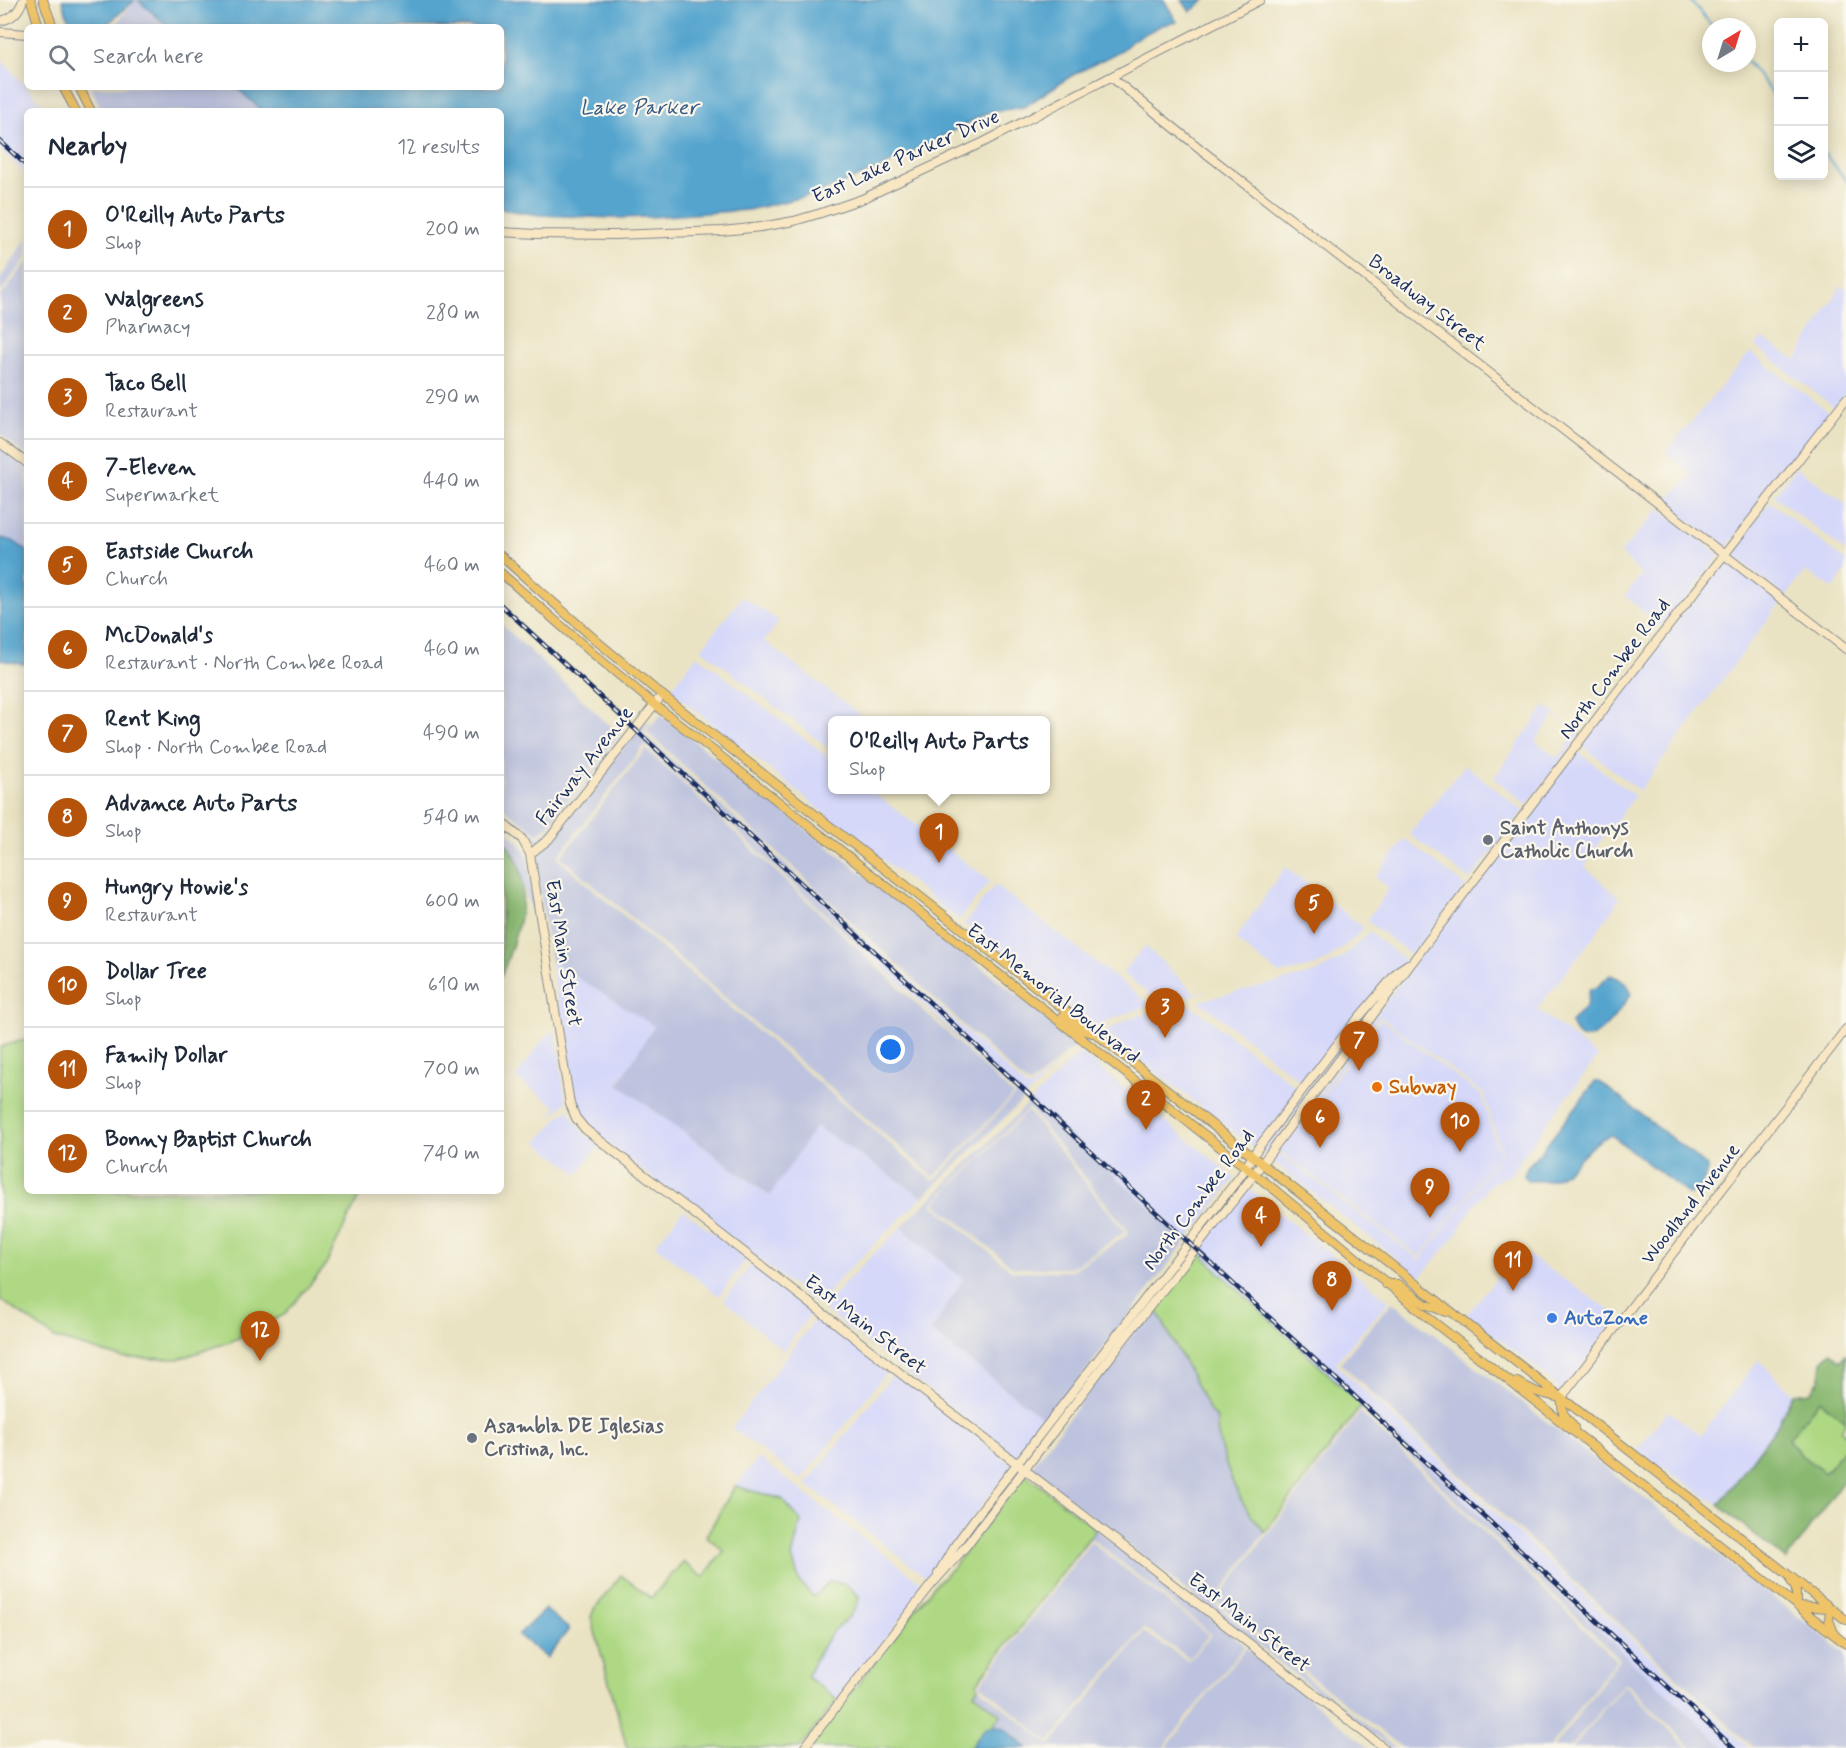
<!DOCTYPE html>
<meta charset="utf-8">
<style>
:root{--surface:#fff;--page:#f2f2f3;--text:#1f2937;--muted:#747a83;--line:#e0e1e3;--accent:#b45309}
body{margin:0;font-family:Mynerve,sans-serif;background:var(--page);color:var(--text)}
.controls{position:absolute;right:18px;top:18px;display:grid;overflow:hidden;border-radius:9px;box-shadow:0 3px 15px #0003}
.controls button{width:54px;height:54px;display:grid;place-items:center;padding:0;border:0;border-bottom:2px solid var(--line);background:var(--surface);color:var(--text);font:30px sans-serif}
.compass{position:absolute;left:1702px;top:18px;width:54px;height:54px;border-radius:50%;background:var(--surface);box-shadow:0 3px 15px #0003;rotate:38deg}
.you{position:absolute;left:891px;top:1050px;width:21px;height:21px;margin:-15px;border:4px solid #fff;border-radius:50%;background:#1a73e8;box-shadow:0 0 0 9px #1a73e833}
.badge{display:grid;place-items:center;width:39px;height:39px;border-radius:50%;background:var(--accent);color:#fff;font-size:20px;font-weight:700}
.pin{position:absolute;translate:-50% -50px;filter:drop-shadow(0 2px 3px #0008)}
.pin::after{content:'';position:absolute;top:32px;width:21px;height:18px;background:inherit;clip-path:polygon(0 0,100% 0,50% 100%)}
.popup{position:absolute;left:828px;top:716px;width:222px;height:78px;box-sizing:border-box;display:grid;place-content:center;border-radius:9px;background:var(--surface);filter:drop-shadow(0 2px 4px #0005);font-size:20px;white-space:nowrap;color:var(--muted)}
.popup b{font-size:22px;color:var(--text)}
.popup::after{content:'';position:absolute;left:50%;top:100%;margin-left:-12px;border:12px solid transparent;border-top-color:var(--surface)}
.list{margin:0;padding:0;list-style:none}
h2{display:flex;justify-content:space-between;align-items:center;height:78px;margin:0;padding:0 24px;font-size:26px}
h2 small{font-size:20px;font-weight:400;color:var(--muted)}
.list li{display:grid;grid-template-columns:39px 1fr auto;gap:18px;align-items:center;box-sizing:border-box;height:84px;padding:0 24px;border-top:2px solid var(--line)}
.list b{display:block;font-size:22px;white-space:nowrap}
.list p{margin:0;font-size:20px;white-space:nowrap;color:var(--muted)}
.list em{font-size:20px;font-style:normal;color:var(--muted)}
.icon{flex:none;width:33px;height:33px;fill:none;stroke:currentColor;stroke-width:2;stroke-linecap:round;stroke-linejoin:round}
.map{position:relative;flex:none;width:1846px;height:1748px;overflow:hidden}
.search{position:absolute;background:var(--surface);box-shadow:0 3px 15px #0003;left:24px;top:24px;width:480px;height:66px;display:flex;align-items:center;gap:15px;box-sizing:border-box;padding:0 21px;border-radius:9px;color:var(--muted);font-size:22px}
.panel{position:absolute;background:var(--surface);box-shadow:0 3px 15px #0003;left:24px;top:108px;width:480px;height:1086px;border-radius:9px}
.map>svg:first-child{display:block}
.built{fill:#d5d8f9;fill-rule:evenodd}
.industrial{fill:#bdc3de;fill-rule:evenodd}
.green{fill:#aed883;stroke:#648470;stroke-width:1.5}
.forest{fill:#8ab871;stroke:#527468;stroke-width:1.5}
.water{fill:#54a4ce;stroke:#386a96;stroke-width:1.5}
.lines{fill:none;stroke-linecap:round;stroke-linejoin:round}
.stream{stroke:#54a4ce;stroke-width:2}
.secondary-casing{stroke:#828990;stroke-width:10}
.primary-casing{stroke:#828990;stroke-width:10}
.secondary{stroke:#f9e7c3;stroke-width:8}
.primary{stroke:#efc469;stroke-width:8}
.rail-casing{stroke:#1b2f5e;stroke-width:4.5}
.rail{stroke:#fbf7ec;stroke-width:2;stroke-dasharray:7;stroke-linecap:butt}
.worship-dot{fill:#6b7280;stroke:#fbf7ec;stroke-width:2}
.food-dot{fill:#e8710a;stroke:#fbf7ec;stroke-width:2}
.shop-dot{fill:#3f7fe0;stroke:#fbf7ec;stroke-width:2}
.labels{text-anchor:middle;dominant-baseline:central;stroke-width:4.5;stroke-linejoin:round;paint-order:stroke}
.street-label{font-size:20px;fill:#1b2f5e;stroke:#fbf7ec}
.worship-label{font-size:20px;font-weight:bold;fill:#5b616d;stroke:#fbf7ec;text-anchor:start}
.food-label{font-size:20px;font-weight:bold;fill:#c56008;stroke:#fbf7ec;text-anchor:start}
.shop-label{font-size:20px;font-weight:bold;fill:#366cbe;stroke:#fbf7ec;text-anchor:start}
.water-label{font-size:21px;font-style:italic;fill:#2f5885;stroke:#fbf7ec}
</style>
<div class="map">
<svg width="1846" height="1748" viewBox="0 0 1846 1748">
<rect width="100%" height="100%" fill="#fbf7ec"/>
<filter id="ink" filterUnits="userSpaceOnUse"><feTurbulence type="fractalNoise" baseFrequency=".0167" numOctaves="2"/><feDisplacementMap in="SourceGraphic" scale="12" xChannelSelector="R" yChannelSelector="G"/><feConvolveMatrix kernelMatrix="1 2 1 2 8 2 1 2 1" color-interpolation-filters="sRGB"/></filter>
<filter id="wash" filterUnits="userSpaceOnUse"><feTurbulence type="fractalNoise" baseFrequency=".008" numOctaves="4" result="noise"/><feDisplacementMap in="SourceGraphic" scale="24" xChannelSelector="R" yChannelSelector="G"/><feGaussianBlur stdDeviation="1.35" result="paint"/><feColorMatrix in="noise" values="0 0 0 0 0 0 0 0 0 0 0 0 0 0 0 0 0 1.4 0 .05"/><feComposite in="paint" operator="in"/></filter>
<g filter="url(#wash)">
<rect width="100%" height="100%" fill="#eae3c3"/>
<path class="built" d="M0,59L49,111H27V175L0,149Z
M1841,286L1846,289V393L1835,408L1755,346L1762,338L1796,360Z
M1750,352L1830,413L1725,549L1665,503L1691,475L1666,452Z
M1797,467L1846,504V552L1774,496Z
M1770,502L1846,561V570L1834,589L1805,571L1786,597L1730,553Z
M1660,509L1720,555L1663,628L1625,596L1642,574L1620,553Z
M1725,559L1781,602L1639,791L1582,745Z
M742,597L779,621L764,641L867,720H832V751L701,649Z
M697,655L832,760V790H870L990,881L959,920L670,690Z
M1545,706L1581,734L1527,805L1494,778ZM1555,715L1577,732L1558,758L1535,741Z
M1577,751L1635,796L1596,847L1585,867L1620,898L1594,936L1537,1009L1598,1057L1548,1121L1510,1175L1490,1184L1458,1230L1460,1231L1420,1277L1270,1159L1430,942ZM1380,1016L1484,1094L1499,1146L1503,1150L1420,1260L1278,1152Z
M1465,765L1523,811L1470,880L1409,834Z
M1405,839L1466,886L1412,956L1367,921L1389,888L1375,877Z
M1285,867L1364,928L1350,942L1326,961L1314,967L1279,974L1235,940Z
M995,885L1116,978L1151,1005L1111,1019L1099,1028L964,924Z
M1369,932L1406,961L1304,1084L1199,1001L1316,973L1342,958Z
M867,940L1027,1088H1031L1066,1057L1026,1097L860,947Z
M1145,946L1195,993L1211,991L1161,1003L1122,973Z
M551,961L655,1026L618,1083L769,1196L816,1126L923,1197L840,1278L818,1305L606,1142L587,1126L579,1116L573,1102Z
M1393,982L1264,1155L1260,1152L1352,1031Z
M1190,1004L1300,1090L1255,1148L1104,1032L1133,1017Z
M1381,1019L1482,1096L1497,1148L1501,1151L1420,1257L1280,1151Z
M555,1030L566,1103L548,1119L557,1107L515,1078L544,1039Z
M1080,1052L1235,1178L1187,1240L1031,1101Z
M568,1109L582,1131L599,1146L578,1174L537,1142L557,1119Z
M1248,1188L1389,1301L1337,1361V1365L1749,1748H1726L1622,1652L1460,1496L1219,1272L1198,1250Z
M683,1210L747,1259L719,1296L655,1245Z
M901,1227L964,1279L931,1332L1047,1421L1018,1459L823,1309L844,1283Z
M1520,1250L1619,1316L1562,1392L1543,1373L1467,1314Z
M752,1263L813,1311L727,1423L782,1350L724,1300Z
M818,1315L889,1369L801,1480L732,1428Z
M1758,1360L1793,1394L1776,1427L1719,1505L1637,1450L1668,1411L1701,1435Z
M894,1373L1013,1465L950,1547L930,1580L806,1484Z
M759,1458L926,1586L837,1700L807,1677L817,1655L832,1632L848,1619L815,1597L800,1583L792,1557L801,1521L782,1499L735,1486Z"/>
<path class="industrial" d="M135,0H138L169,27H114Z
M90,87H236L263,111H102Z
M27,238V257L0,293V279Z
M27,262V456L0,434V297Z
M0,447L27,468V551L13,541L0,538Z
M501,624L619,734L548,826L538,834L501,806Z
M661,715L1078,1043L1029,1086L646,731Z
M652,721L644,730V734L867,940L860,947L647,746L643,747L559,855L558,859L932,1180L936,1179L1016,1094L908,993L1026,1097L923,1197L816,1126L770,1196L618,1084L654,1026L551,961L534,855L640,727Z
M626,735L546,836L532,849L525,837L501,817V810L537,837H540L550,828L619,739Z
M646,749L1013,1095L934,1177L561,857Z
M501,826L519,842L527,856L538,930L525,891L516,856L501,838Z
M1031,1101L1187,1240L1047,1421L931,1332L963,1279L901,1227ZM1029,1108L1128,1231L1127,1235L1071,1271H1012L932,1204Z
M1028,1111L1125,1232L1071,1268H1014L935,1203Z
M1392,1302L1846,1654V1748H1753L1340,1363Z
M1154,1305L1211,1413L1217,1419L1216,1428L1227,1467L1242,1501L1265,1532L1213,1603L1396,1748H1390L1030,1469Z
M1362,1405L1460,1496L1622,1652L1726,1748H1692L1625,1682L1569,1748H1553L1618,1661V1658L1362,1410L1357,1411Z
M1360,1412L1616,1660L1549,1748H1402L1216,1602Z
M1096,1529L1245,1645L1163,1748H1027L1004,1728L992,1726L1001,1715L973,1693L978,1687L1050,1745L1144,1632L1188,1661L1212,1635L1092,1539L1089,1540L1049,1591Z
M1091,1542L1209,1635L1189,1658L1144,1628L1049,1742L980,1684Z
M1246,1647L1369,1748H1166Z
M1624,1685L1688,1748H1572Z"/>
<path class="green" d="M27,1039V1191H362L324,1268L284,1315L232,1341L179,1359L122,1358L55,1338L0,1299V1047Z
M1198,1250L1219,1272L1362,1405L1265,1532C1257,1522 1248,1512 1242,1501C1231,1482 1215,1440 1217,1419L1211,1413L1154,1305Z
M1820,1400L1846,1422L1841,1430L1846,1434V1446L1825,1473L1801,1455L1788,1439Z
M1025,1474L1096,1529L977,1683L978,1687L974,1693L1001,1715L992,1726L986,1727L970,1748H808L933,1587L953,1567Z
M735,1486L782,1499L801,1521L792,1557L800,1583L814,1597L830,1581L847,1585L859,1596C857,1616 842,1620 831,1634C821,1647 814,1661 807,1677L837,1700L800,1748H627L591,1617L594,1610L621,1575L651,1598L683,1562L703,1577L724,1551L706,1536Z"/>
<path class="forest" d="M501,838C505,843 512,850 515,856C534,892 514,942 501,977Z
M1831,1352L1841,1361L1846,1354V1422L1820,1400L1788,1439L1801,1455L1825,1473L1846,1446V1477L1786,1560L1719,1505L1776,1427L1793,1394L1811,1392L1820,1379L1822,1361Z"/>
<path class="water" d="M62,0H135L104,27H71Z
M138,0H1164L1177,22L1162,25L1133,40L1122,50L1071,76L1024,107L989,112L881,168L816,194L748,210L650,217L615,218L540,215L501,209V111H263L236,87H501V27H169Z
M1182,0H1205L1190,12Z
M0,538L13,541L27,551V665L0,660Z
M1610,975C1619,978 1630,983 1631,994C1621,1008 1585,1065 1571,1023C1575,1015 1579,1014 1585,1008C1590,1003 1587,995 1590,989L1596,988Z
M1595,1082H1600L1708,1167C1705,1179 1702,1190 1689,1195L1611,1135C1586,1143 1574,1173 1551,1180C1544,1182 1535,1180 1527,1181L1524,1175L1527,1167L1541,1152Z
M545,1609L569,1629L547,1658L518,1635Z
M997,1726L1004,1728L1027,1748H970L986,1727Z"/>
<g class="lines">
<path class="stream" d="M1690,0L1713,27
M1747,61L1778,100
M1824,153L1846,180"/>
</g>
</g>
<g filter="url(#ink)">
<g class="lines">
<g class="secondary-casing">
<path id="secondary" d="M0,21C12,19 19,12 23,0
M0,32L27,34
M1111,77L1208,155L1846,649
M501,232L536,234L614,235L722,231L761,227L794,221L821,213L862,199L984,142L1260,0
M0,443L27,463
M501,822L522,839L530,854L570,1104L576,1118L585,1129L1384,1748
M530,854L549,839L662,695
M1561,1398L1846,1029
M938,1574L953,1548L975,1518L1241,1175L1258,1148L1349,1029L1399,970L1408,964
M804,1748L931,1585L966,1546L1124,1339L1249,1181L1428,941L1620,688L1846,399"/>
</g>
<g class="primary-casing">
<path id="primary" d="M31,0L39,27
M43,0L53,27
M63,87L76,111
M79,87L91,111
M501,556L599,643L662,695L1846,1620
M501,573L591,652L660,709L1275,1190L1431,1320L1846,1644
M1062,1017L1082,1030L1092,1033
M1385,1284H1398L1425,1304L1446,1312
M1517,1382L1537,1392L1556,1397
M1561,1398L1563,1413L1574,1427
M1791,1581L1796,1589V1605
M1797,1606L1829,1608
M1830,1608L1829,1620L1834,1633"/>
</g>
<use href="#secondary" class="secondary"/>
<use href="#primary" class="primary"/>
<g class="rail-casing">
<path id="rail" d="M0,141L27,166
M501,605L1734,1748"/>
</g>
<use href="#rail" class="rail"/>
</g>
</g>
<g class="worship-dot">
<circle cx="1488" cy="840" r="6"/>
<circle cx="472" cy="1438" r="6"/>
</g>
<circle class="food-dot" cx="1377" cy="1087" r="6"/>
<circle class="shop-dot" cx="1552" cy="1318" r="6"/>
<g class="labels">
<g class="street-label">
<text transform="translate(906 157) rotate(-24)">East Lake Parker Drive</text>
<text transform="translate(1427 303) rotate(38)">Broadway Street</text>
<text transform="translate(1615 669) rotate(-53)">North Combee Road</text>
<text transform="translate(585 766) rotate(-52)">Fairway Avenue</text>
<text transform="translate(563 953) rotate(81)">East Main Street</text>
<text transform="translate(1053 994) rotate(38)">East Memorial Boulevard</text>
<text transform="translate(1199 1200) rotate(-53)">North Combee Road</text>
<text transform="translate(1691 1204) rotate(-52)">Woodland Avenue</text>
<text transform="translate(865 1325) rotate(38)">East Main Street</text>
<text transform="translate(1249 1623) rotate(38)">East Main Street</text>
</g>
<g class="worship-label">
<text x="1500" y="828">Saint Anthonys<tspan x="1500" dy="23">Catholic Church</tspan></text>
<text x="484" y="1426">Asambla DE Iglesias<tspan x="484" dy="23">Cristina, Inc.</tspan></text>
</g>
<g class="food-label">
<text x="1389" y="1087">Subway</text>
</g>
<g class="shop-label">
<text x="1564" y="1318">AutoZone</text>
</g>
<g class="water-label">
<text x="639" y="108">Lake Parker</text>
</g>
</g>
</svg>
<div class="controls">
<button>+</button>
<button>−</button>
<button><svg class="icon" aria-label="layers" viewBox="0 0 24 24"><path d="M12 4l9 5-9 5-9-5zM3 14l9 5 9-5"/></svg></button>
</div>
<svg class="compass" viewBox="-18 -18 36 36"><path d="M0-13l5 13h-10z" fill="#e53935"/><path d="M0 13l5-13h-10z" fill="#747a83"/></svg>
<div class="you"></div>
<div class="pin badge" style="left:939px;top:863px">1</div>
<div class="popup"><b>O'Reilly Auto Parts</b>Shop</div>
<div class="pin badge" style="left:1146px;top:1130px">2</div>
<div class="pin badge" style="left:1165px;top:1038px">3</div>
<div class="pin badge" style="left:1261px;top:1247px">4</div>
<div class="pin badge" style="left:1314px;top:934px">5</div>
<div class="pin badge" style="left:1320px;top:1148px">6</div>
<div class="pin badge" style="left:1359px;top:1071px">7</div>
<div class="pin badge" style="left:1332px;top:1311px">8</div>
<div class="pin badge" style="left:1430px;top:1218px">9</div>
<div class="pin badge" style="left:1460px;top:1152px">10</div>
<div class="pin badge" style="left:1513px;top:1291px">11</div>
<div class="pin badge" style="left:260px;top:1361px">12</div>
<div class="search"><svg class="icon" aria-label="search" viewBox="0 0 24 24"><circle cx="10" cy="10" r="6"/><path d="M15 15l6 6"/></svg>Search here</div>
<section class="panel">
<h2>Nearby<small>12 results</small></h2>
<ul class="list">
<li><span class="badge">1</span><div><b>O'Reilly Auto Parts</b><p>Shop</p></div><em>200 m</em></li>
<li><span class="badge">2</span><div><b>Walgreens</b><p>Pharmacy</p></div><em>280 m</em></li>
<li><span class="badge">3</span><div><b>Taco Bell</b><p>Restaurant</p></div><em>290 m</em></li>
<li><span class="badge">4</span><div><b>7-Eleven</b><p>Supermarket</p></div><em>440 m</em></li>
<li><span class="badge">5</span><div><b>Eastside Church</b><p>Church</p></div><em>460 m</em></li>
<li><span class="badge">6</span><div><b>McDonald's</b><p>Restaurant · North Combee Road</p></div><em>460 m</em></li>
<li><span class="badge">7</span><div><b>Rent King</b><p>Shop · North Combee Road</p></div><em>490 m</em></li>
<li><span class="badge">8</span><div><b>Advance Auto Parts</b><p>Shop</p></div><em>540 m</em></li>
<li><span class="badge">9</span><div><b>Hungry Howie's</b><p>Restaurant</p></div><em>600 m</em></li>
<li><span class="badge">10</span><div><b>Dollar Tree</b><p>Shop</p></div><em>610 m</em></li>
<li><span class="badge">11</span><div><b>Family Dollar</b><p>Shop</p></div><em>700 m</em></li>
<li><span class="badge">12</span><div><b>Bonny Baptist Church</b><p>Church</p></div><em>740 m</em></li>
</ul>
</section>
</div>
